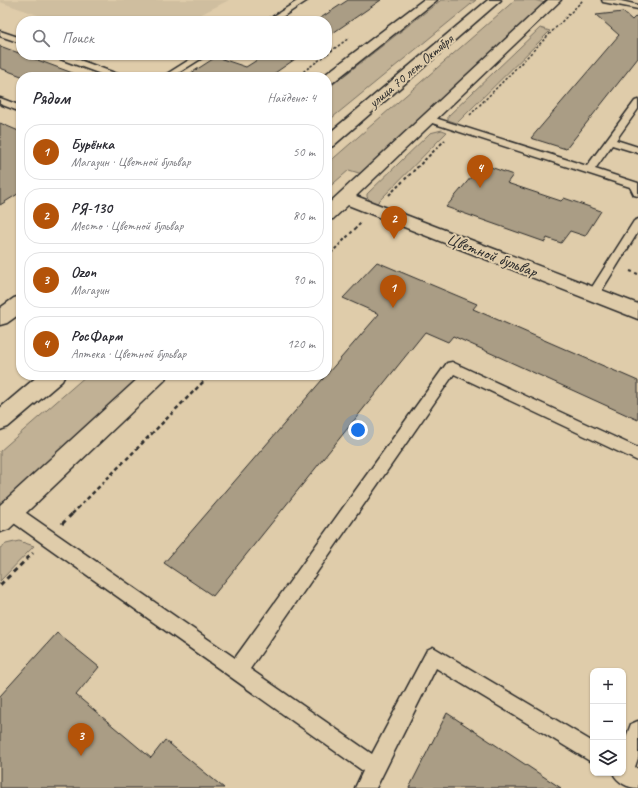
<!DOCTYPE html>
<html lang="ru">
<meta charset="utf-8">
<style>
:root{--surface:#fff;--page:#f7f7f7;--text:#2b2b33;--muted:#7c7c81;--line:#e1e1e2;--accent:#b45309}
body{margin:0;font-family:Caveat,sans-serif;background:var(--page);color:var(--text)}
.controls{position:absolute;right:12px;bottom:12px;display:grid;overflow:hidden;border-radius:8px;box-shadow:0 1px 3px #0004}
.controls button{width:36px;height:36px;display:grid;place-items:center;padding:0;border:0;border-bottom:1px solid var(--line);background:var(--surface);color:var(--text);font:20px sans-serif}
.you{position:absolute;left:358px;top:430px;width:14px;height:14px;margin:-10px;border:3px solid #fff;border-radius:50%;background:#1a73e8;box-shadow:0 0 0 6px #1a73e833}
.badge{display:grid;place-items:center;width:26px;height:26px;border-radius:50%;background:var(--accent);color:#fff;font-size:13px;font-weight:700}
.pin{position:absolute;translate:-50% -33px;filter:drop-shadow(0 1px 2px #0008)}
.pin::after{content:'';position:absolute;top:21px;width:14px;height:12px;background:inherit;clip-path:polygon(0 0,100% 0,50% 100%)}
.list{margin:0;padding:0;list-style:none}
h2{display:flex;justify-content:space-between;align-items:center;height:52px;margin:0;padding:0 16px;font-size:17px}
h2 small{font-size:13px;font-weight:400;color:var(--muted)}
.list li{display:grid;grid-template-columns:26px 1fr auto;gap:12px;align-items:center;box-sizing:border-box;height:56px;margin:0 8px 8px;padding:0 8px;border:1px solid var(--line);border-radius:16px}
.list b{display:block;font-size:15px;white-space:nowrap}
.list p{margin:0;font-size:13px;white-space:nowrap;color:var(--muted)}
.list em{font-size:13px;font-style:normal;color:var(--muted)}
.icon{flex:none;width:22px;height:22px;fill:none;stroke:currentColor;stroke-width:2;stroke-linecap:round;stroke-linejoin:round}
.map{position:relative;flex:none;width:638px;height:788px;overflow:hidden}
.search{position:absolute;background:var(--surface);box-shadow:0 1px 3px #0004;left:16px;top:16px;width:316px;height:44px;display:flex;align-items:center;gap:10px;box-sizing:border-box;padding:0 14px;border-radius:16px;color:var(--muted);font-size:15px}
.panel{position:absolute;background:var(--surface);box-shadow:0 1px 3px #0004;left:16px;top:72px;width:316px;height:308px;border-radius:16px}
.map>svg:first-child{display:block}
.built{fill:#cfbe9f}
.green{fill:#c1b195;stroke:#766e60}
.building{fill:#aa9d85;stroke:#2b2b2b}
.lines{fill:none;stroke-linecap:round;stroke-linejoin:round}
.service-casing{stroke:#2b2b2b;stroke-width:3}
.minor-casing{stroke:#2b2b2b;stroke-width:3}
.secondary-casing{stroke:#2b2b2b;stroke-width:3}
.path-far3{stroke:#2b2b2b;stroke-width:1.5;stroke-dasharray:2.5 2;stroke-linecap:butt}
.path-far2{stroke:#2b2b2b;stroke-width:2;stroke-dasharray:3 2.5;stroke-linecap:butt}
.path-far1{stroke:#2b2b2b;stroke-width:2.5;stroke-dasharray:4 3;stroke-linecap:butt}
.path{stroke:#2b2b2b;stroke-width:3;stroke-dasharray:5 4;stroke-linecap:butt}
.service{fill:#dfccaa;fill-rule:evenodd}
.minor{fill:#dfccaa;fill-rule:evenodd}
.secondary{fill:#dfccaa;fill-rule:evenodd}
.labels{text-anchor:middle;dominant-baseline:central;stroke-width:4;stroke-linejoin:round;paint-order:stroke}
.far-street-label{font-size:14px;fill:#2b2b2b;stroke:#dfccaa}
.street-label{font-size:17px;fill:#2b2b2b;stroke:#dfccaa}
</style>
<div class="map">
<svg width="638" height="788" viewBox="0 0 638 788">
<rect width="100%" height="100%" fill="#dfccaa"/>
<filter id="ink" filterUnits="userSpaceOnUse"><feTurbulence type="fractalNoise" baseFrequency=".025" numOctaves="2"/><feDisplacementMap in="SourceGraphic" scale="8" xChannelSelector="R" yChannelSelector="G"/><feConvolveMatrix kernelMatrix="1 2 1 2 8 2 1 2 1" color-interpolation-filters="sRGB"/></filter>
<g filter="url(#ink)">
<path class="built" d="M0,0H229L188,21H55L0,2Z"/>
<path class="green" d="M441,0H476L327,122V89Z
M515,0H534L546,3L362,174L349,170L327,189V164Z
M540,28L550,31L457,123L448,120V116Z
M442,130L447,132L375,205L367,197V194L430,133Z
M87,375H145L0,510V451Z
M19,541L34,546L0,581V548L6,544Z"/>
<path class="building" d="M348,0H381L327,37V21H316Z
M623,12L632,20L638,14V58L566,149L531,138L619,35L596,15Z
M0,46L78,75L77,77H24L0,68Z
M265,55H301L269,77H185L216,57L246,67Z
M0,123L21,132V192L0,205Z
M482,164L513,175L507,183L561,201L564,198L601,211L585,236L570,231L561,243L547,238L545,242L446,207Z
M377,262L477,304L473,309L638,381V420L453,336L448,342L425,332L213,596L164,563L379,314L343,298Z
M57,633L99,667L76,695L151,758L165,740L224,788H0V696Z
M447,713L561,788H409Z"/>
<g class="lines">
<g class="service-casing">
<path id="service" d="M299,0H308L276,21H266Z
M602,0H617L638,5V9L603,2Z
M0,31L21,38V43L0,36Z
M54,55H66L120,75L121,77H109L55,57Z
M197,55H207L172,77H162Z
M0,98L21,106V112L0,104Z
M638,100V109L616,140L638,147V153L612,145L595,169L638,183V196L634,195L630,187L426,121L424,119L426,117H432L587,166L635,101Z
M638,219V232L597,298L593,299L589,298L587,295L589,292L634,221Z
M452,362L638,448V461L454,374L250,669L372,754L427,650L433,647L593,742V763L436,668L376,788H355L363,771L4,516L2,511L4,506L10,504L16,506L235,658L447,363Z
M638,721V758L635,767L638,769V788C628,788 617,782 613,773H623V745L631,724Z"/>
</g>
<g class="minor-casing">
<path id="minor" d="M423,0H437L332,83L327,84V77H322Z
M548,0H561L356,196L638,304V319L348,205L333,219L327,220V205Z
M21,296V313L7,323L0,325V308L14,298Z
M142,375H167L164,381L9,529L0,532V505Z"/>
</g>
<g class="secondary-casing">
<path id="secondary" d="M488,0H501L333,146L327,148V135Z
M39,375H65L62,381L8,427L0,430V408Z"/>
</g>
<path class="path-far3" d="M327,54L349,38
M296,77L326,55
M470,115L583,0"/>
<path class="path-far2" d="M389,195L445,140
M327,257L361,223
M630,271L638,274"/>
<path class="path-far1" d="M72,514L210,375"/>
<path class="path" d="M62,524L73,513
M0,585L33,553"/>
<use href="#service" class="service"/>
<use href="#minor" class="minor"/>
<use href="#secondary" class="secondary"/>
</g>
</g>
<g class="labels">
<g class="far-street-label">
<text transform="translate(411 71) rotate(-40)">улица 70 лет Октября</text>
</g>
<g class="street-label">
<text transform="translate(492 255) rotate(21)">Цветной бульвар</text>
</g>
</g>
</svg>
<div class="controls">
<button>+</button>
<button>−</button>
<button><svg class="icon" aria-label="layers" viewBox="0 0 24 24"><path d="M12 4l9 5-9 5-9-5zM3 14l9 5 9-5"/></svg></button>
</div>
<div class="you"></div>
<div class="pin badge" style="left:393px;top:308px">1</div>
<div class="pin badge" style="left:394px;top:239px">2</div>
<div class="pin badge" style="left:81px;top:756px">3</div>
<div class="pin badge" style="left:480px;top:188px">4</div>
<div class="search"><svg class="icon" aria-label="search" viewBox="0 0 24 24"><circle cx="10" cy="10" r="6"/><path d="M15 15l6 6"/></svg>Поиск</div>
<section class="panel">
<h2>Рядом<small>Найдено: 4</small></h2>
<ul class="list">
<li><span class="badge">1</span><div><b>Бурёнка</b><p>Магазин · Цветной бульвар</p></div><em>50 m</em></li>
<li><span class="badge">2</span><div><b>РЯ-130</b><p>Место · Цветной бульвар</p></div><em>80 m</em></li>
<li><span class="badge">3</span><div><b>Ozon</b><p>Магазин</p></div><em>90 m</em></li>
<li><span class="badge">4</span><div><b>РосФарм</b><p>Аптека · Цветной бульвар</p></div><em>120 m</em></li>
</ul>
</section>
</div>
